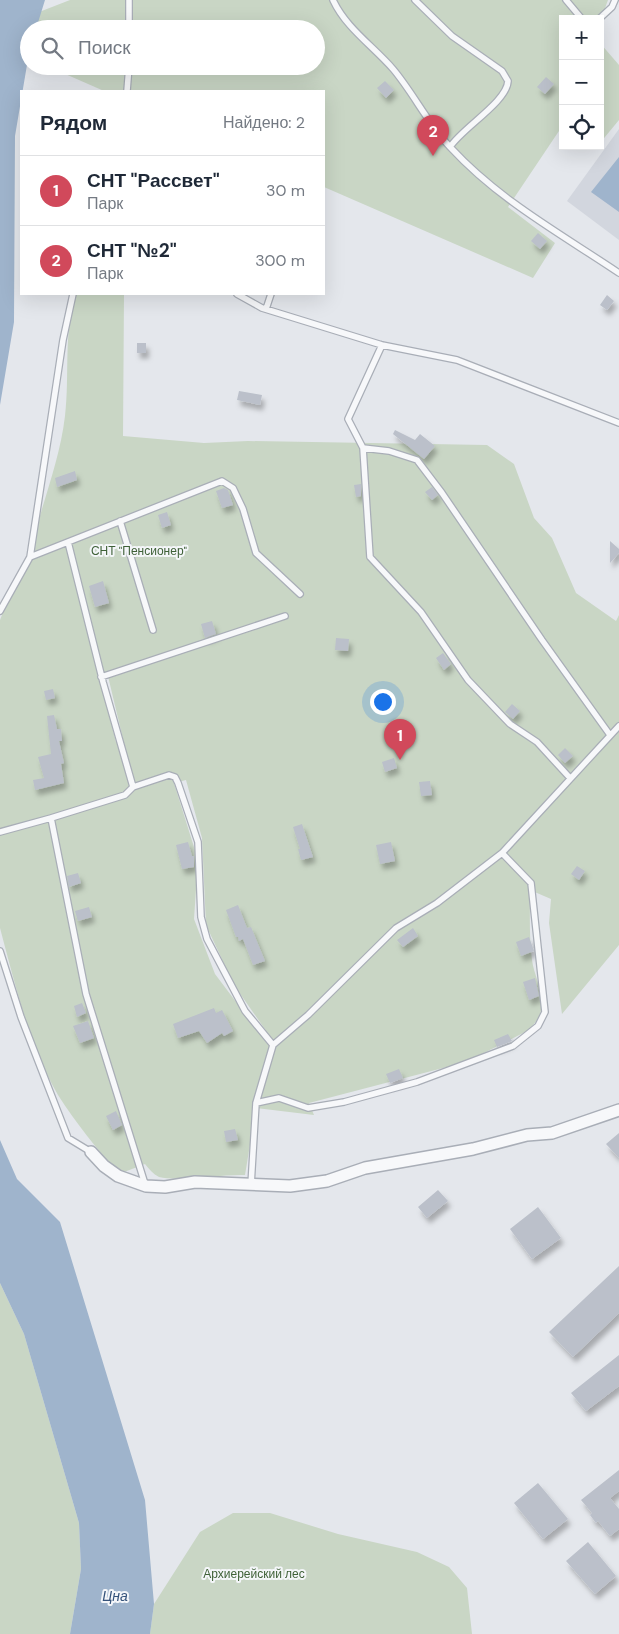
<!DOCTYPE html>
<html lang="ru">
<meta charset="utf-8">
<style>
:root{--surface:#fff;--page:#f2f2f3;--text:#1f2937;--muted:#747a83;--line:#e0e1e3;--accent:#d1495b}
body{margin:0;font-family:"DM Sans",sans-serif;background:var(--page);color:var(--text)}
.controls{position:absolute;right:15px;top:15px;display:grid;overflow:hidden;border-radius:0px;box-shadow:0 5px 20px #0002}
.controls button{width:45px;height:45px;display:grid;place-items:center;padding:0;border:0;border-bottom:1px solid var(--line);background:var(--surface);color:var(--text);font:25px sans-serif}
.you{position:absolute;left:382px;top:701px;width:18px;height:18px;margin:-12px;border:4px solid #fff;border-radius:50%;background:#1a73e8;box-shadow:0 0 0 8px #1a73e833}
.badge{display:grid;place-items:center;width:32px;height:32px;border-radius:50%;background:var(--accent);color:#fff;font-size:16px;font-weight:700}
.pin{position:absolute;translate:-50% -41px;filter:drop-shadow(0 1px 2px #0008)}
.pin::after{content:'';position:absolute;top:26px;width:18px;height:15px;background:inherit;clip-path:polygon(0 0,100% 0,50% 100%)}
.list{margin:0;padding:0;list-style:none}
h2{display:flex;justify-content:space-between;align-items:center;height:65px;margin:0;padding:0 20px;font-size:21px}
h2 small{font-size:16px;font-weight:400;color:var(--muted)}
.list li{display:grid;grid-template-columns:32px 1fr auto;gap:15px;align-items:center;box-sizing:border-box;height:70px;padding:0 20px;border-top:1px solid var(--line)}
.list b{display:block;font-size:19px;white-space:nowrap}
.list p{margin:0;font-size:16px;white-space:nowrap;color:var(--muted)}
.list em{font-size:16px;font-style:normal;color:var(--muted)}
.icon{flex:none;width:28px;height:28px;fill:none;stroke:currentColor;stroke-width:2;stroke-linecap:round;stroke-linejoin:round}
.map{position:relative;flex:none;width:619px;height:1634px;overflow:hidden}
.search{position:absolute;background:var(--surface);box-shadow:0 5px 20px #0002;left:20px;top:20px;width:305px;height:55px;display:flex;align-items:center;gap:12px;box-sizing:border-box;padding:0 18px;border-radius:28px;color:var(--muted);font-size:19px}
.panel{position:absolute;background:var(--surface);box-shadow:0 5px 20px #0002;left:20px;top:90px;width:305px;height:205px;border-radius:0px}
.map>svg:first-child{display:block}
.built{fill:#d2d6de}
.green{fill:#c9d6c5;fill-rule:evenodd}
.water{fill:#9fb4cc}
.building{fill:#bbc0ca;filter:url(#shadow)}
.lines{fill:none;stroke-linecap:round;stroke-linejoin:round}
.service-casing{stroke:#a9aeb7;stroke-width:8}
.minor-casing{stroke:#a9aeb7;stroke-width:14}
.service{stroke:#f7f8fa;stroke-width:5.5}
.minor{stroke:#f7f8fa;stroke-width:11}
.labels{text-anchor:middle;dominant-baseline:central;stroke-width:4;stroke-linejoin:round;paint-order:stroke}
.park-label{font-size:12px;fill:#3f6138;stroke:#f4f6f9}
.water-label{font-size:14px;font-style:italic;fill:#34527a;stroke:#f4f6f9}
</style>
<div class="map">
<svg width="619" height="1634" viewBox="0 0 619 1634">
<defs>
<filter id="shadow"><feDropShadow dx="3" dy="5.5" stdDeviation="2.5" flood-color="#0004"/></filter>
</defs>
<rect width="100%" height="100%" fill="#e4e7ec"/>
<path class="built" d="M619,129V240L567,201Z"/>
<path class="green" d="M70,0H608L600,22V19H563V125L508,207L555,243L533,278L324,187V91H104L47,66H316V29H33L34,14Z
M600,43L619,65V120L600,143Z
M76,294L124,295L123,436L204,443L248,441L487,445L514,464L534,518L552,538L576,593L616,621L619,615V945L562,1014L549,923L551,899L530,890C530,913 529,937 532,960C534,976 545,994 541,1010C540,1018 534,1024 529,1030L466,1062L309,1103L314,1115L256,1108L245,1175C222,1174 178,1182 159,1177C153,1174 149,1169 145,1164L119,1174C97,1149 76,1123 58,1095C29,1045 15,984 0,928V620L21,566L28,564C37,514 59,467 65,416C70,375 63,333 76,294ZM107,672L123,739L116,742L99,675ZM186,780L202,838L206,925L234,985L269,1035L267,1043L215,974L194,919L198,860L174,783Z
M0,1283L24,1334L79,1523L81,1569L70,1634H0Z
M233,1513H270L338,1534L417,1552L449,1567L467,1588L472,1634H150L154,1604L200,1532Z"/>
<path class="water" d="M0,0H45L36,29H29V53L15,136L14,322L0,405Z
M619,157V212L591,192Z
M0,1140L17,1179L60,1222L145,1500L154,1604L150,1634H70L81,1569L79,1523L24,1334L0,1283Z"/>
<path class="building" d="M546,77L554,84L545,94L537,87Z
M385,81L394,90L386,98L377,88Z
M538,233L547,241L540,249L531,241Z
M607,295L614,301L607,310L600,305Z
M137,343H146V353H137Z
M239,391L262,395L260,405L237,400Z
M395,430L415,440L420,434L435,446L424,459L393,434Z
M75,471L77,480L57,487L55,478Z
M361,484V496L356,497L354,485Z
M432,487L438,495L432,500L425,492Z
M224,488L228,490L233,505L222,508L216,491Z
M167,512L171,525L162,528L158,515Z
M610,541L619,549V553L610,563Z
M103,581L109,603L95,607L89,586Z
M212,621L216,634L205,638L201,624Z
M336,638L349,639L348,651L335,650Z
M443,653L451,664L444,670L436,658Z
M53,689L55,698L46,700L44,691Z
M512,704L520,711L513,719L505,712Z
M54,715L57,729H61L62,741H59L64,763L61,764L64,783L35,790L33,780L44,778L38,757L51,754L47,716Z
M565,748L573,756L565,763L558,755Z
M394,758L397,768L385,772L382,762Z
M430,781L432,795L421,796L419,782Z
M302,824L313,857L301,860L298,849H300L293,827Z
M188,842L192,856H194V867L182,869L176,845Z
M391,842L395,861L380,864L376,845Z
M577,866L585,871L579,880L571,874Z
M78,873L81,883L69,887L67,876Z
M238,905L247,928L251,927L265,961L253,965L243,939L239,941L238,937H236L226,910Z
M89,907L92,917L78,921L75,911Z
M413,928L418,936L403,947L397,940Z
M529,937L534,951L521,956L516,942Z
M535,978L539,996L529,1000L523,982Z
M82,1003L86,1013L77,1017L74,1006Z
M214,1008L216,1013L222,1010L233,1031L224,1036L222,1033L207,1043L199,1031L178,1038L173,1024Z
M88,1021L94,1038L80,1043L73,1026Z
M508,1034L512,1041L497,1047L494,1040Z
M399,1069L403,1078L390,1083L386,1074Z
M116,1111L122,1125L113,1130L106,1116Z
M235,1129L238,1140L226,1142L224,1131Z
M619,1133V1158L606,1144Z
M438,1190L448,1201L427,1218L418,1207Z
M538,1207L561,1238L532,1259L510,1229Z
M619,1266V1313L573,1357L549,1332Z
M619,1355V1386L586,1411L571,1393Z
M619,1470V1491L610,1498L619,1509V1529L610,1536L598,1521L596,1523L590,1515L592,1513L581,1500Z
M538,1483L568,1519L543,1539L514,1503Z
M588,1542L616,1576L595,1594L566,1561Z"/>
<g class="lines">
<g class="service-casing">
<path id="service" d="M333,0C346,28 373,46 393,69C414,94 428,124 451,148C499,200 561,234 619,273
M415,0L452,36L502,71L508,81C507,102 462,128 450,147
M566,0L582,19
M599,19L612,7L615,0
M129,29V0
M127,91L129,66
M237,294L262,308L382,345L457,360L619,423
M266,309L271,294
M382,345L348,419L363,448L370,557L421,612L468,680L510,724L537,742L570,778
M363,448L389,451L417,460L442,493L542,640L610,735
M120,521L153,630
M68,542L103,682L133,787L125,795L51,818L86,994L145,1184
M30,557L63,340L73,294
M0,611L30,557L222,481L233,488L243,509L256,553L300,594
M101,677L285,616
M133,787L169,775L175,777L178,783L198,842L201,917L207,939L245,1011L273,1045L256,1103L251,1185
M0,832L51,818
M0,951L21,1017L68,1138L91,1152
M273,1045L308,1015L396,928L437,903L502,853L619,726
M256,1103L279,1098L308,1108L344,1102L417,1082L513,1046L538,1026L545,1012L531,883L502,853"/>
</g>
<g class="minor-casing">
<path id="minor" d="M91,1152L104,1166L118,1176L146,1186L165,1187L195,1182L290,1186L327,1181L365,1168L473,1149L527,1135L552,1133L619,1110"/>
</g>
<use href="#service" class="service"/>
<use href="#minor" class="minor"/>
</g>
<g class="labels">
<g class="park-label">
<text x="139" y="551">СНТ "Пенсионер"</text>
<text x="254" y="1574">Архиерейский лес</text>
</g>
<g class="water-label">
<text x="115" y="1596">Цна</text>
</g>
</g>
</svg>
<div class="controls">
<button>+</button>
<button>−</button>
<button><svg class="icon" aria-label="locate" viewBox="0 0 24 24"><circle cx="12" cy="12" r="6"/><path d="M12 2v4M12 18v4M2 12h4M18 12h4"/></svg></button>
</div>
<div class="you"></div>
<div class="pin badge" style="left:400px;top:760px">1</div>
<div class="pin badge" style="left:433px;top:156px">2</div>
<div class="search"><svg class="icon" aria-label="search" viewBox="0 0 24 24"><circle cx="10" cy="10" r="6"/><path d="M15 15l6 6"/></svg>Поиск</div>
<section class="panel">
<h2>Рядом<small>Найдено: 2</small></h2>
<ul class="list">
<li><span class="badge">1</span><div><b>СНТ &quot;Рассвет&quot;</b><p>Парк</p></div><em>30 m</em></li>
<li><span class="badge">2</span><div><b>СНТ &quot;№2&quot;</b><p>Парк</p></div><em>300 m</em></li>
</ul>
</section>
</div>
